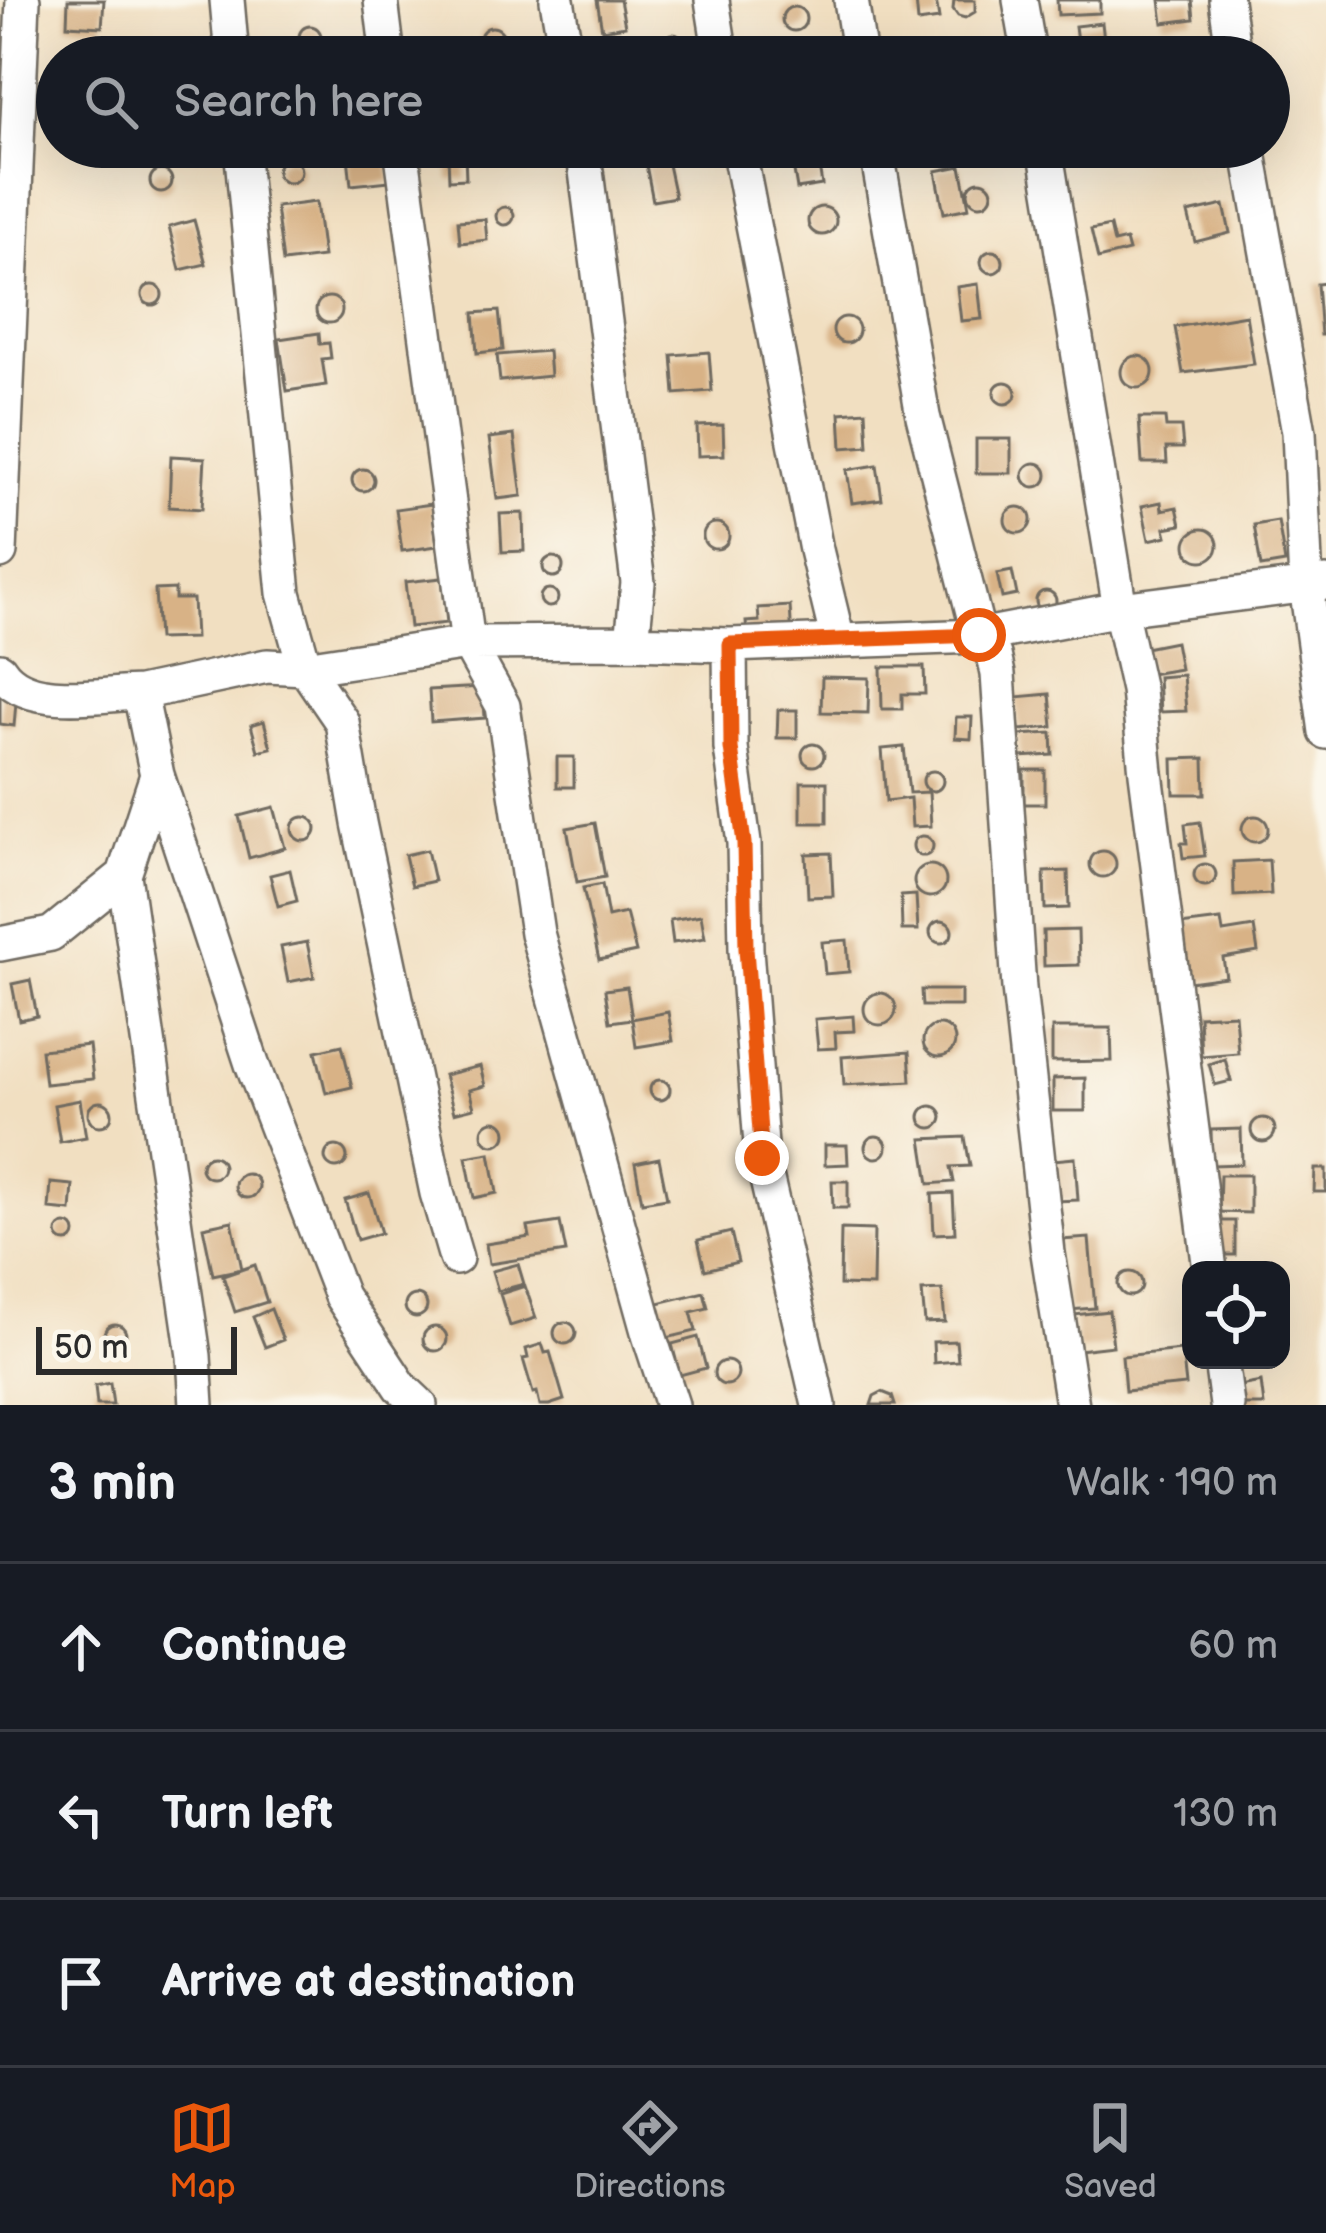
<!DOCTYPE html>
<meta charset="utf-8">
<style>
:root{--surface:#171b24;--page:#242831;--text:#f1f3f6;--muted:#9ea1a6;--line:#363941;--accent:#ea580c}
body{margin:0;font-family:"Balsamiq Sans",sans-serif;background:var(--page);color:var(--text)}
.controls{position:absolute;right:36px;bottom:36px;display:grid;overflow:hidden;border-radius:24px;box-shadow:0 12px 48px #0002}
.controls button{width:108px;height:108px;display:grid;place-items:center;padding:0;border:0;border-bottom:3px solid var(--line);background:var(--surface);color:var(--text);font:60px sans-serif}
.scale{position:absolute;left:36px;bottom:30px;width:201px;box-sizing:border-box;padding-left:12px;border:6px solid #2b2b2b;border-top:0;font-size:33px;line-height:42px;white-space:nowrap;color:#2b2b2b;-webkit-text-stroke:9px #fbf7ec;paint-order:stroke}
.stop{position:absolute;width:36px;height:36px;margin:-27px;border:9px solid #ea580c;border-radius:50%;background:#fff}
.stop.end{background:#ea580c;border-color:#fff;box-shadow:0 3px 12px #0008}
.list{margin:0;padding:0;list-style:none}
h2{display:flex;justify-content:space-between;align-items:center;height:156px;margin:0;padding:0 48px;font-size:51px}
h2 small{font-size:39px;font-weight:400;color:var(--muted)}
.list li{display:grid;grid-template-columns:78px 1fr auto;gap:36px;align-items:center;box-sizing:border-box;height:168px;padding:0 48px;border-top:3px solid var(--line)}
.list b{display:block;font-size:45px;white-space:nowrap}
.list em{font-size:39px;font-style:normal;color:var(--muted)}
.icon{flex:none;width:66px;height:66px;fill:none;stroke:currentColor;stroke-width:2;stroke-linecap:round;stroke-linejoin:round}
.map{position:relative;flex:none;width:1326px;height:1405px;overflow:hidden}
.search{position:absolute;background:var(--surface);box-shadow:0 12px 48px #0002;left:36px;right:36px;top:36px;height:132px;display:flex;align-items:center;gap:30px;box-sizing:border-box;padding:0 42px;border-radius:66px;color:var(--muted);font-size:45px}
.sheet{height:660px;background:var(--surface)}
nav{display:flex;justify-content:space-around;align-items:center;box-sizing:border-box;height:168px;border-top:3px solid var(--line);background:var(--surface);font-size:33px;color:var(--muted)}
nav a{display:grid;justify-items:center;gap:6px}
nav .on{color:var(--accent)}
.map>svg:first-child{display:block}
.building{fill:#d8b286}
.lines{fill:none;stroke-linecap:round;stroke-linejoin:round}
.minor-casing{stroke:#706a60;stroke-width:38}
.minor{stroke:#fff;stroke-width:33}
.route{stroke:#ea580c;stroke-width:15}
</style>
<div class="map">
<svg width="1326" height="1405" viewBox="0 0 1326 1405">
<rect width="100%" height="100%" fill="#fbf7ec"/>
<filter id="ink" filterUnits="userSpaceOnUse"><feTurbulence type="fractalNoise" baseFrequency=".00833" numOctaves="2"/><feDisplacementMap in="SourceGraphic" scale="24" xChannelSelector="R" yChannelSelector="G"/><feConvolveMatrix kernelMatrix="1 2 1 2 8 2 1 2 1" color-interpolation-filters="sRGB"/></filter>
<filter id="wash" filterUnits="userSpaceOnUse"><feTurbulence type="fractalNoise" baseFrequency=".004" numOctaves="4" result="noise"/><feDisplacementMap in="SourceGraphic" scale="48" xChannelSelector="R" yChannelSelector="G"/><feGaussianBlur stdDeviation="2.7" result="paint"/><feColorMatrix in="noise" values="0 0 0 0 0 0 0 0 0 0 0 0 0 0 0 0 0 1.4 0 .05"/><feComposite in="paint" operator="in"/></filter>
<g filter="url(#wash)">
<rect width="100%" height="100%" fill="#f1dfc1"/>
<g id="blocks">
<path class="building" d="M68,0H104L102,27L67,25Z
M597,0H620L625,26L602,30Z
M916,0H936L939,19L918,22Z
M954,0H975V12L965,18L958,16L953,9Z
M1057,0H1100V13L1058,15Z
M1160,0H1192L1194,19L1163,23Z
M782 19a12 12 0 1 1 24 0a12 12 0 1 1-24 0Z
M1102,23L1106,57H1079L1075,26Z
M299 37a11 11 0 1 1 22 0a11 11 0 1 1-22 0Z
M480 39a12 12 0 1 1 24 0a12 12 0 1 1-24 0Z
M663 44a10 10 0 1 1 20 0a10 10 0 1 1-20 0Z
M790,45V57H769V46Z
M347,147H386L390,181L351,185Z
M816,147L822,185L797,189L790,148Z
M465,154L466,179L449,180L448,155Z
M277 171a12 12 0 1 1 24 0a12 12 0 1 1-24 0Z
M667,160L675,197L653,201L646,165Z
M961,166L969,208L944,213L936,171Z
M150 181a11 11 0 1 1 22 0a11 11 0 1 1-22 0Z
M968 193a12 12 0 1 1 24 0a12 12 0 1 1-24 0Z
M316,202L323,257L283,262L276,207Z
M1224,205L1230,233L1195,242L1188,213Z
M496 216a9 9 0 1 1 18 0a9 9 0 1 1-18 0Z
M808 221a14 14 0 1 1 28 0a14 14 0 1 1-28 0Z
M485,219L487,240L460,243L458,221Z
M194,220L206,264L180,270L169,227Z
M1110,226L1114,243L1126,240L1129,251L1098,259L1091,230Z
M981 262a11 11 0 1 1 22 0a11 11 0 1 1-22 0Z
M1326,283V335H1321L1317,284Z
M978,284L982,319L961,321L957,287Z
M142 295a10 10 0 1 1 20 0a10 10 0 1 1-20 0Z
M316 310a13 13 0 1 1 26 0a13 13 0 1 1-26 0Z
M499,311L503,350L477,353L474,313Z
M1246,315L1254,364L1183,373L1175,327Z
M833 330a13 13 0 1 1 26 0a13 13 0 1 1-26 0Z
M319,333L320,344L329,343L331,358L322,359L326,385L287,391L279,339Z
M548,351L550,376L500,381L497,355Z
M709,352L712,391L675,394L672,355Z
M1121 372a16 16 0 1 1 32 0a16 16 0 1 1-32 0Z
M994 393a11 11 0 1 1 22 0a11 11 0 1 1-22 0Z
M866,411L868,446L842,448L840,413Z
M1139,418H1165L1166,427H1181L1183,448H1166L1167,463H1142Z
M723,425L724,455L698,456L697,426Z
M514,435L522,496L497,499L489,438Z
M976,439H1011V473H976Z
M171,456L205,458L202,509L169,507Z
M1023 475a12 12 0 1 1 24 0a12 12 0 1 1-24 0Z
M877,465L882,499L852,503L847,470Z
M352 480a11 11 0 1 1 22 0a11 11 0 1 1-22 0Z
M1161,502L1162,510L1177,507L1181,525L1165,528L1167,536L1149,540L1142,506Z
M432,504L437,546L402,551L396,509Z
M1005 520a13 13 0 1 1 26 0a13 13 0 1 1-26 0Z
M523,513L524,551L502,552L500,514Z
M1278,521L1285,563L1261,567L1254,525Z
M703 536a13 13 0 1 1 26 0a13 13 0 1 1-26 0Z
M1186 545a16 16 0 1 1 32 0a16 16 0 1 1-32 0Z
M543 567a10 10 0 1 1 20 0a10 10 0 1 1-20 0Z
M1012,571L1017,595L1002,598L997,574Z
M442,578L447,623L410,627L405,582Z
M540 598a9 9 0 1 1 18 0a9 9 0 1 1-18 0Z
M175,589V599H193L195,638L158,639L155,590Z
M1036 601a10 10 0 1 1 20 0a10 10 0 1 1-20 0Z
M790,606L792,639L748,642L746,622L759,621L758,608Z
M1175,642L1180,669L1150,674L1145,648Z
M881,667H924L925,694H902V709H882Z
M1183,675L1186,711L1160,712L1158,677Z
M822,677L869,678L868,713L821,712Z
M483,687L485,718L431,722L429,690Z
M0,689L17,690L14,726L0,724Z
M1050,694L1053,727L1019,730L1016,697Z
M778,710H797V738H777Z
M956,717H972L971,739L955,738Z
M264,721L271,748L258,751L251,725Z
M1052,733L1053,755L1020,757L1019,735Z
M802 755a11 11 0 1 1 22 0a11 11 0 1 1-22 0Z
M904,747L909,793L929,792L931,826L912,827L910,798L886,801L882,749Z
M557,757H574V787H557Z
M1204,758L1205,794H1174L1173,759Z
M1024,770H1045V804H1024Z
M923 781a10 10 0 1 1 20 0a10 10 0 1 1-20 0Z
M801,782H827V823H801Z
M274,807L285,848L249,858L239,816Z
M1242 829a13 13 0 1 1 26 0a13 13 0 1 1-26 0Z
M292 829a12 12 0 1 1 24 0a12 12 0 1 1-24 0Z
M1200,822L1205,856L1183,858L1181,843H1187L1185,824Z
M595,823L605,877L577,882L567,828Z
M913 846a10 10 0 1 1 20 0a10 10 0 1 1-20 0Z
M427,850L434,881L412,886L405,855Z
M1090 864a13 13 0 1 1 26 0a13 13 0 1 1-26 0Z
M831,853L833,896L808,897L806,854Z
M1269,860L1271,894L1234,896L1233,862Z
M1194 875a11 11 0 1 1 22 0a11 11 0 1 1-22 0Z
M914 881a16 16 0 1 1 32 0a16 16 0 1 1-32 0Z
M290,870L297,901L278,906L270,875Z
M1068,871L1069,908L1045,909L1044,872Z
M602,884L608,917L626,913L636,952L599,960L583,888Z
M916,895L918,930H902L901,896Z
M701,915L705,938L673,943L670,920Z
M1221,920L1223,932L1254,927L1258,952L1223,958L1226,977L1189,982L1180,925Z
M930 932a11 11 0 1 1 22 0a11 11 0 1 1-22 0Z
M1078,930L1079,965L1044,966L1043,931Z
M847,940L849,972L825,974L822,942Z
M307,942L314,977L288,982L281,947Z
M30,980L37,1016L19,1020L12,984Z
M627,987L632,1019L668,1012L673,1041L636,1047L632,1019L610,1022L605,990Z
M921,990H961V1006H922Z
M864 1009a16 16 0 1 1 32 0a16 16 0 1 1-32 0Z
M1235,1014L1238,1053L1201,1056L1199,1016Z
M853,1016L854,1031L835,1032L836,1048L818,1049L815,1019Z
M923 1041a16 16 0 1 1 32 0a16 16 0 1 1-32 0Z
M1052,1028H1111L1112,1061L1052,1062Z
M89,1045L93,1079L45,1084L41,1050Z
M342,1045L352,1087L326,1093L316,1051Z
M909,1052L911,1081L844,1085L842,1057Z
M1225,1059L1231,1081L1215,1085L1209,1064Z
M480,1066L485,1086L469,1090L474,1108L454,1113L444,1075Z
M1085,1078V1111H1053V1079Z
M650 1090a10 10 0 1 1 20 0a10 10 0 1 1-20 0Z
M80,1100L86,1137L60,1142L54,1105Z
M88 1114a12 12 0 1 1 24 0a12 12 0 1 1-24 0Z
M920 1117a11 11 0 1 1 22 0a11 11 0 1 1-22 0Z
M1251 1130a12 12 0 1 1 24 0a12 12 0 1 1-24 0Z
M482 1133a12 12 0 1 1 24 0a12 12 0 1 1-24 0Z
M1241,1129L1242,1164L1212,1165L1211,1130Z
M865 1147a11 11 0 1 1 22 0a11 11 0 1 1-22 0Z
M965,1137L970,1166L951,1167L954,1182L929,1184L922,1139Z
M825,1145H847L848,1164L825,1165Z
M325 1157a11 11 0 1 1 22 0a11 11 0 1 1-22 0Z
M490,1153L497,1193L474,1198L466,1157Z
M201 1167a11 11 0 1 1 22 0a11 11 0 1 1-22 0Z
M659,1158L667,1198L642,1202L635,1163Z
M1075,1158L1078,1200L1055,1201L1053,1160Z
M1315,1169H1326V1192H1314Z
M235 1186a12 12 0 1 1 24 0a12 12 0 1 1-24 0Z
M1220,1175H1250V1213L1219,1212Z
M832,1181H848V1208H833Z
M51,1183L73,1185L71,1211L49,1209Z
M369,1193L381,1233L357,1240L345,1200Z
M953,1193L955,1233L934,1234L932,1194Z
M232,1221L242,1269L213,1275L203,1227Z
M1217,1221H1235V1255H1216Z
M560,1222L566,1252L489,1264L486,1244L530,1237L528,1227Z
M57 1233a9 9 0 1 1 18 0a9 9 0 1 1-18 0Z
M841,1229L874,1230L873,1286L840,1285Z
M731,1232L738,1262L705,1270L698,1240Z
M1089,1238L1095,1308L1068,1310L1062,1240Z
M518,1264L524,1284L498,1291L492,1271Z
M255,1265L267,1302L235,1312L223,1276Z
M1118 1284a12 12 0 1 1 24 0a12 12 0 1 1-24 0Z
M525,1286L536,1318L510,1326L500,1294Z
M942,1290L945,1322L925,1323L922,1291Z
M704,1292L708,1308L691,1312L696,1331L667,1338L658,1303Z
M405 1306a11 11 0 1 1 22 0a11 11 0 1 1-22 0Z
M271,1309L283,1340L265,1347L253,1317Z
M1109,1311L1113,1346L1078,1350L1074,1315Z
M554 1333a11 11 0 1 1 22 0a11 11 0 1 1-22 0Z
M104 1335a11 11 0 1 1 22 0a11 11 0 1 1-22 0Z
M423 1339a12 12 0 1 1 24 0a12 12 0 1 1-24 0Z
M698,1337L706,1368L680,1375L672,1344Z
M956,1341L958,1361L934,1363L933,1342Z
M542,1344L545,1353L550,1352L564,1400L549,1405H540L537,1392L533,1393L523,1359L528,1358L526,1349Z
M1182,1350L1186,1385L1125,1391L1122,1356Z
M714 1373a12 12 0 1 1 24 0a12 12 0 1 1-24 0Z
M1261,1382L1264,1405H1236L1234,1387Z
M110,1383L113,1405H97L95,1386Z
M882,1392L892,1396L895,1405H871L874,1396Z"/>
</g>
</g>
<g filter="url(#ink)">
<use href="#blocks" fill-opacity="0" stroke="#706a60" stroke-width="3"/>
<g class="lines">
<g class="minor-casing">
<path id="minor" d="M227,0L232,57
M381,0L388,57
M557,0L567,57
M712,0L721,57
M851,0L860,57
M1020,0L1030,57
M1226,0L1234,57
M241,147L284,593L305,668L342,722L359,823L437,1193L456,1258
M401,147L468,643L503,706L537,933L649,1335L672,1405
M583,147L638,583L632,642
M738,147L816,550L838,641
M876,147L923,416L979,636L994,655L998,674L1019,988L1048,1253L1072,1405
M1045,147L1120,609L1138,690L1146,773L1210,1270
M1248,147L1299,432L1306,585L1326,732
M0,552L23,0
M730,645L731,748L744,843L746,949L762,1158L819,1405
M0,670C26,710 98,694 140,693L157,775L252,1064L341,1296L401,1387L420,1405
M140,693L267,666L305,668L468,643L632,642L730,645L979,636L1120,609L1326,583
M157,775L124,875L194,1356L197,1405
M0,944L51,934L124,875
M1221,1360L1227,1405"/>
</g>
<use href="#minor" class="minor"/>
</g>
</g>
<g class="lines" filter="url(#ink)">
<path class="route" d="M762,1158L746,949L744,843L731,748L730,644L979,635"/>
</g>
</svg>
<div class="controls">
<button><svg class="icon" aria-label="locate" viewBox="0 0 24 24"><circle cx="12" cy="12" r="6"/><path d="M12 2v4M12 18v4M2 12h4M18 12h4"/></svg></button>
</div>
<div class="scale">50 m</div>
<div class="stop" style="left:979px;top:635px"></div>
<div class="stop end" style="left:762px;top:1158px"></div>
<div class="search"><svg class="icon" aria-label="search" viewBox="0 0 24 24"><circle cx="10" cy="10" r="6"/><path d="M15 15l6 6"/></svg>Search here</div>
</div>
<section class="sheet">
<h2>3 min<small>Walk · 190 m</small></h2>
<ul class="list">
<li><svg class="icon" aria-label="ahead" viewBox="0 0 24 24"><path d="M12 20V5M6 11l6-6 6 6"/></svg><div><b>Continue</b></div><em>60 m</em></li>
<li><svg class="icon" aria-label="left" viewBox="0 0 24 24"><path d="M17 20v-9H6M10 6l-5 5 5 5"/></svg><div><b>Turn left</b></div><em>130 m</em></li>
<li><svg class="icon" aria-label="arrive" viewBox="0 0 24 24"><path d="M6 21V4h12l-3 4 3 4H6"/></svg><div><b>Arrive at destination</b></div></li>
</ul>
</section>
<nav>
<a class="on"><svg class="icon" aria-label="map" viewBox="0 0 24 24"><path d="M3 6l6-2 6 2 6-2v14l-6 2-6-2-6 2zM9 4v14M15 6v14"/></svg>Map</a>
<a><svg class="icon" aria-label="directions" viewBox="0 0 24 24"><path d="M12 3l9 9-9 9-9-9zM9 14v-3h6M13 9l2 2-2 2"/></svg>Directions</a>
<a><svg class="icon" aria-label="saved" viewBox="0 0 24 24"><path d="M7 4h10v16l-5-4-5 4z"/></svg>Saved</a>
</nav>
